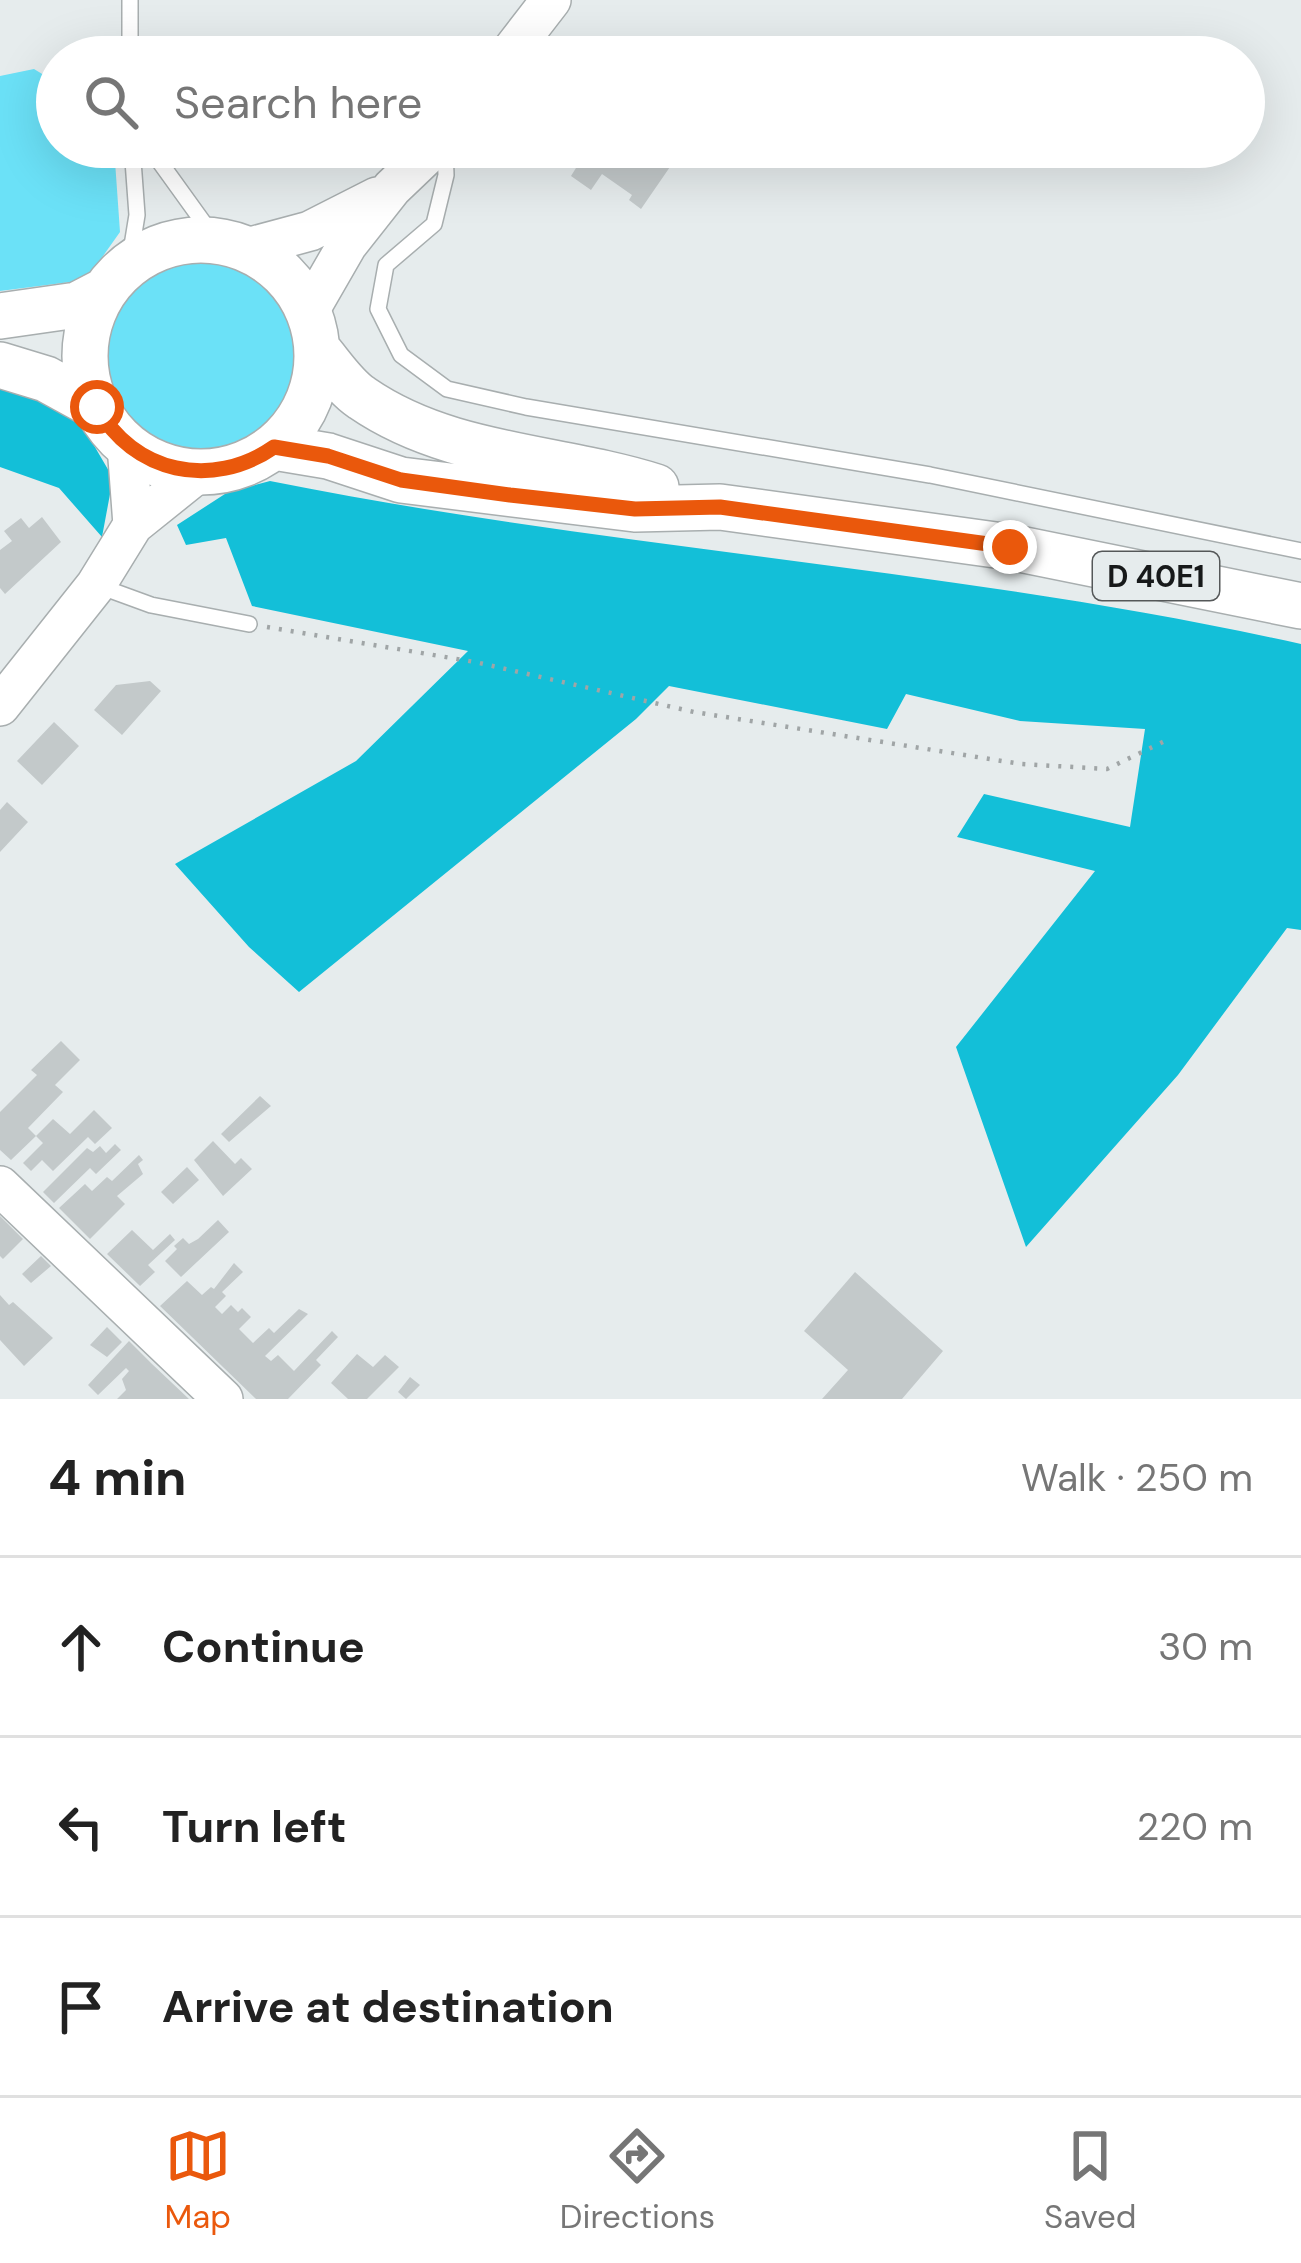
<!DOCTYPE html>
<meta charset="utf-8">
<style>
:root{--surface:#fff;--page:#f2f2f2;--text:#222;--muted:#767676;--line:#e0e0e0;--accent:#ea580c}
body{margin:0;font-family:"DM Sans",sans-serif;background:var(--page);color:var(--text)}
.stop{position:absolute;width:36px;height:36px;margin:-27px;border:9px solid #ea580c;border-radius:50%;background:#fff}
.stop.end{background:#ea580c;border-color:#fff;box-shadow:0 3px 12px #0008}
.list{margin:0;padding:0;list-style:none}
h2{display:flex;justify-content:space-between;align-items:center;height:156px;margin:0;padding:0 48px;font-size:51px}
h2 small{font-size:39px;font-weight:400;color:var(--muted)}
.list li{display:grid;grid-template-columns:78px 1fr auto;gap:36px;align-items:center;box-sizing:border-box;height:180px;padding:0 48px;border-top:3px solid var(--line)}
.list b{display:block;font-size:45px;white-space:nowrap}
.list em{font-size:39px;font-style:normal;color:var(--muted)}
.icon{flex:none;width:66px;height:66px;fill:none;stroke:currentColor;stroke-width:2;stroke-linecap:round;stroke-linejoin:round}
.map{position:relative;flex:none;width:1301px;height:1399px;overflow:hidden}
.search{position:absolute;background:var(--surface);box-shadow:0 12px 48px #0002;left:36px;right:36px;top:36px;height:132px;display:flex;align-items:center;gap:30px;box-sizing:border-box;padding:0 42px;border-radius:66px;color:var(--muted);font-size:45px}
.sheet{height:696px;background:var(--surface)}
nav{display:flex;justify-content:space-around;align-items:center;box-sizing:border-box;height:168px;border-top:3px solid var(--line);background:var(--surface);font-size:33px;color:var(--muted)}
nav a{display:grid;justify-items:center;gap:6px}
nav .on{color:var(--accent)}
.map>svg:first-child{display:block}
.green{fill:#6be1f7}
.forest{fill:#13bfd8}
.building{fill:#c3c9ca}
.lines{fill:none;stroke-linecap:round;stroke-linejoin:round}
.lane-casing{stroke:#a8aeaf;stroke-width:18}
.secondary-casing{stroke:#a8aeaf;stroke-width:42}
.primary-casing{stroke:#a8aeaf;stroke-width:48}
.path{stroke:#a0a5a6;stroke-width:4.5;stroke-dasharray:3 9;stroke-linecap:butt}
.lane{stroke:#fff;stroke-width:15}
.secondary{stroke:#fff;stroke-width:39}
.primary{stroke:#fff;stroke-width:45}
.route{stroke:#ea580c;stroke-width:15}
.labels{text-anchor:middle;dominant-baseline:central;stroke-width:10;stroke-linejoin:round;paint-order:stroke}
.shield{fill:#e6eced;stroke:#555859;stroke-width:3}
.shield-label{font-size:30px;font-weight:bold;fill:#17191a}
</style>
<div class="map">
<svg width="1301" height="1399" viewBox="0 0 1301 1399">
<rect width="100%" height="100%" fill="#e6eced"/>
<path class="green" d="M34,69L57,83V147H114L120,232L86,280L0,291V76Z
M105 354a96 96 0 1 1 192 0a96 96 0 1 1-192 0Z"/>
<path class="forest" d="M0,382L78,418L113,478L102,537L59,488L0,467Z
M270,481C612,550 961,568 1301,644V930L1287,928L1178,1075L1026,1247L956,1047L1095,871L957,837L984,794L1130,827L1145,729L1020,721L906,694L887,729L669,686L636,719L299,992L249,947L175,864L356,761L468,651L252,606L226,538L186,545L177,525L228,492Z"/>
<path class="building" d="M589,147H617L642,165L652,150L672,164L641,209L629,200L632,195L602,174L591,190L571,176Z
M42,517L61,542L5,594L0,588V550L12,541L4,531L21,518L29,528Z
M150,681L161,691L122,735L94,710L116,685Z
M54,722L79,746L42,785L17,761Z
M7,802L28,822L0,852V810Z
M61,1041L80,1060L55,1085L63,1092L28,1128L36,1136L53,1119L70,1134L94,1110L112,1128L95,1144L88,1137L53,1171L42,1160L31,1171L23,1163L43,1143L36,1136L11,1160L0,1150V1112L37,1075L31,1070Z
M260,1096L271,1106L229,1142L221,1134Z
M213,1141L235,1164L241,1158L252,1169L223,1196L194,1160Z
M115,1144L121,1150L96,1174L90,1168L54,1203L43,1192L87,1148L93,1152L100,1146L106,1153Z
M139,1155L143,1160L138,1164L143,1174L117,1196L125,1204L90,1239L59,1208L85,1184L92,1191L107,1177L112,1181Z
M187,1167L199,1180L173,1204L161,1192Z
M0,1216L23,1239L3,1259L0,1256Z
M218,1220L229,1232L181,1277L165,1261L177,1249L174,1246L183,1238L189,1244L198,1239Z
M132,1230L153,1250L170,1234L175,1240L148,1265L155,1272L140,1286L107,1254Z
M41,1256L51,1266L31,1283L22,1274Z
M234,1263L243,1272L222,1292L226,1296L215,1307L222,1314L231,1305L238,1312L242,1308L251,1317L239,1329L253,1343L269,1328L274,1333L299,1309L308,1314L265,1356L271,1361L278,1355L294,1371L332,1331L338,1337L316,1360L321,1365L288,1399H256L160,1306L187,1281L202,1295L211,1287L214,1289Z
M855,1272L943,1351L902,1399H822L848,1370L804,1331Z
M0,1295L9,1305L13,1302L53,1338L24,1366L0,1340Z
M107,1327L122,1342L107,1357L90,1345Z
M129,1341L152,1364L189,1399H117L126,1390L122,1379L129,1371L126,1368L98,1395L88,1385Z
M357,1354L373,1367L385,1355L399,1367L367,1399H348L331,1383Z
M410,1377L420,1385L406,1399L398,1392Z"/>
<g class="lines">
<g class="lane-casing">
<path id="lane" d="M130,57V0
M149,147L216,240
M445,147L446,175L434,224L386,265L378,309L401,355L447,389L526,407L930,475L1301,551
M129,264L137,215L132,147
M99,586L151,605L249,624"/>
</g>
<g class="secondary-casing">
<path id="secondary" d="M507,57L551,0
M247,248L310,231L377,197
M309,311L347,245L392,188L435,147
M127,445L133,525
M0,706L96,585L133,525L199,472
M0,1186L223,1399"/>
</g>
<g class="primary-casing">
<path id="primary" d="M85 356a116 116 0 1 1 232 0a116 116 0 1 1-232 0Z
M0,316L77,305L104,291
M318,350C331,365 345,387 362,398C449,458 559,456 656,487
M0,365L46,379L97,407
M274,447L328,456L401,480L635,509L720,507L1010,547L1301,606"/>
</g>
<path class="path" d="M229,485L259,477
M267,627L475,662L694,712L1021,764L1107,769L1171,738"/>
<use href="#lane" class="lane"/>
<use href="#secondary" class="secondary"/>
<use href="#primary" class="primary"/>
</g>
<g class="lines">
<path class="route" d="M97,407C133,473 212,490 274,447L328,456L401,480L510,495L635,509L720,507L1010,547"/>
</g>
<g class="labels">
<rect class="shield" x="1093" y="552" width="126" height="48" rx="9"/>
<g class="shield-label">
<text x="1156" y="576">D 40E1</text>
</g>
</g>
</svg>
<div class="stop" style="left:97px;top:407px"></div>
<div class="stop end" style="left:1010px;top:547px"></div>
<div class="search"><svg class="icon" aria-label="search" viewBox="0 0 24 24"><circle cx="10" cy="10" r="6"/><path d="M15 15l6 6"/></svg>Search here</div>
</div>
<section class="sheet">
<h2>4 min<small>Walk · 250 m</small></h2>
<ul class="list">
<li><svg class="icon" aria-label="ahead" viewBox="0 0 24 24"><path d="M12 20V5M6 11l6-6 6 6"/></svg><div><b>Continue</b></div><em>30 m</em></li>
<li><svg class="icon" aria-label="left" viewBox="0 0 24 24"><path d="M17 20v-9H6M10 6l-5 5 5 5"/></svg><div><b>Turn left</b></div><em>220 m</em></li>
<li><svg class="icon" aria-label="arrive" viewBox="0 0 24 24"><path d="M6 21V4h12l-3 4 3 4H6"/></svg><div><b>Arrive at destination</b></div></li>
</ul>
</section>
<nav>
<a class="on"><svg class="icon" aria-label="map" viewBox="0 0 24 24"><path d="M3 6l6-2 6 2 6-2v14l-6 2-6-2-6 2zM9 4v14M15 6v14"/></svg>Map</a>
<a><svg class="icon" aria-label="directions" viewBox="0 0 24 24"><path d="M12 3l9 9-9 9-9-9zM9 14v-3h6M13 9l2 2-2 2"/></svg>Directions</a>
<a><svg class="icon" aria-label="saved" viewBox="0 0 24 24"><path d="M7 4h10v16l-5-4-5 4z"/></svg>Saved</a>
</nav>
